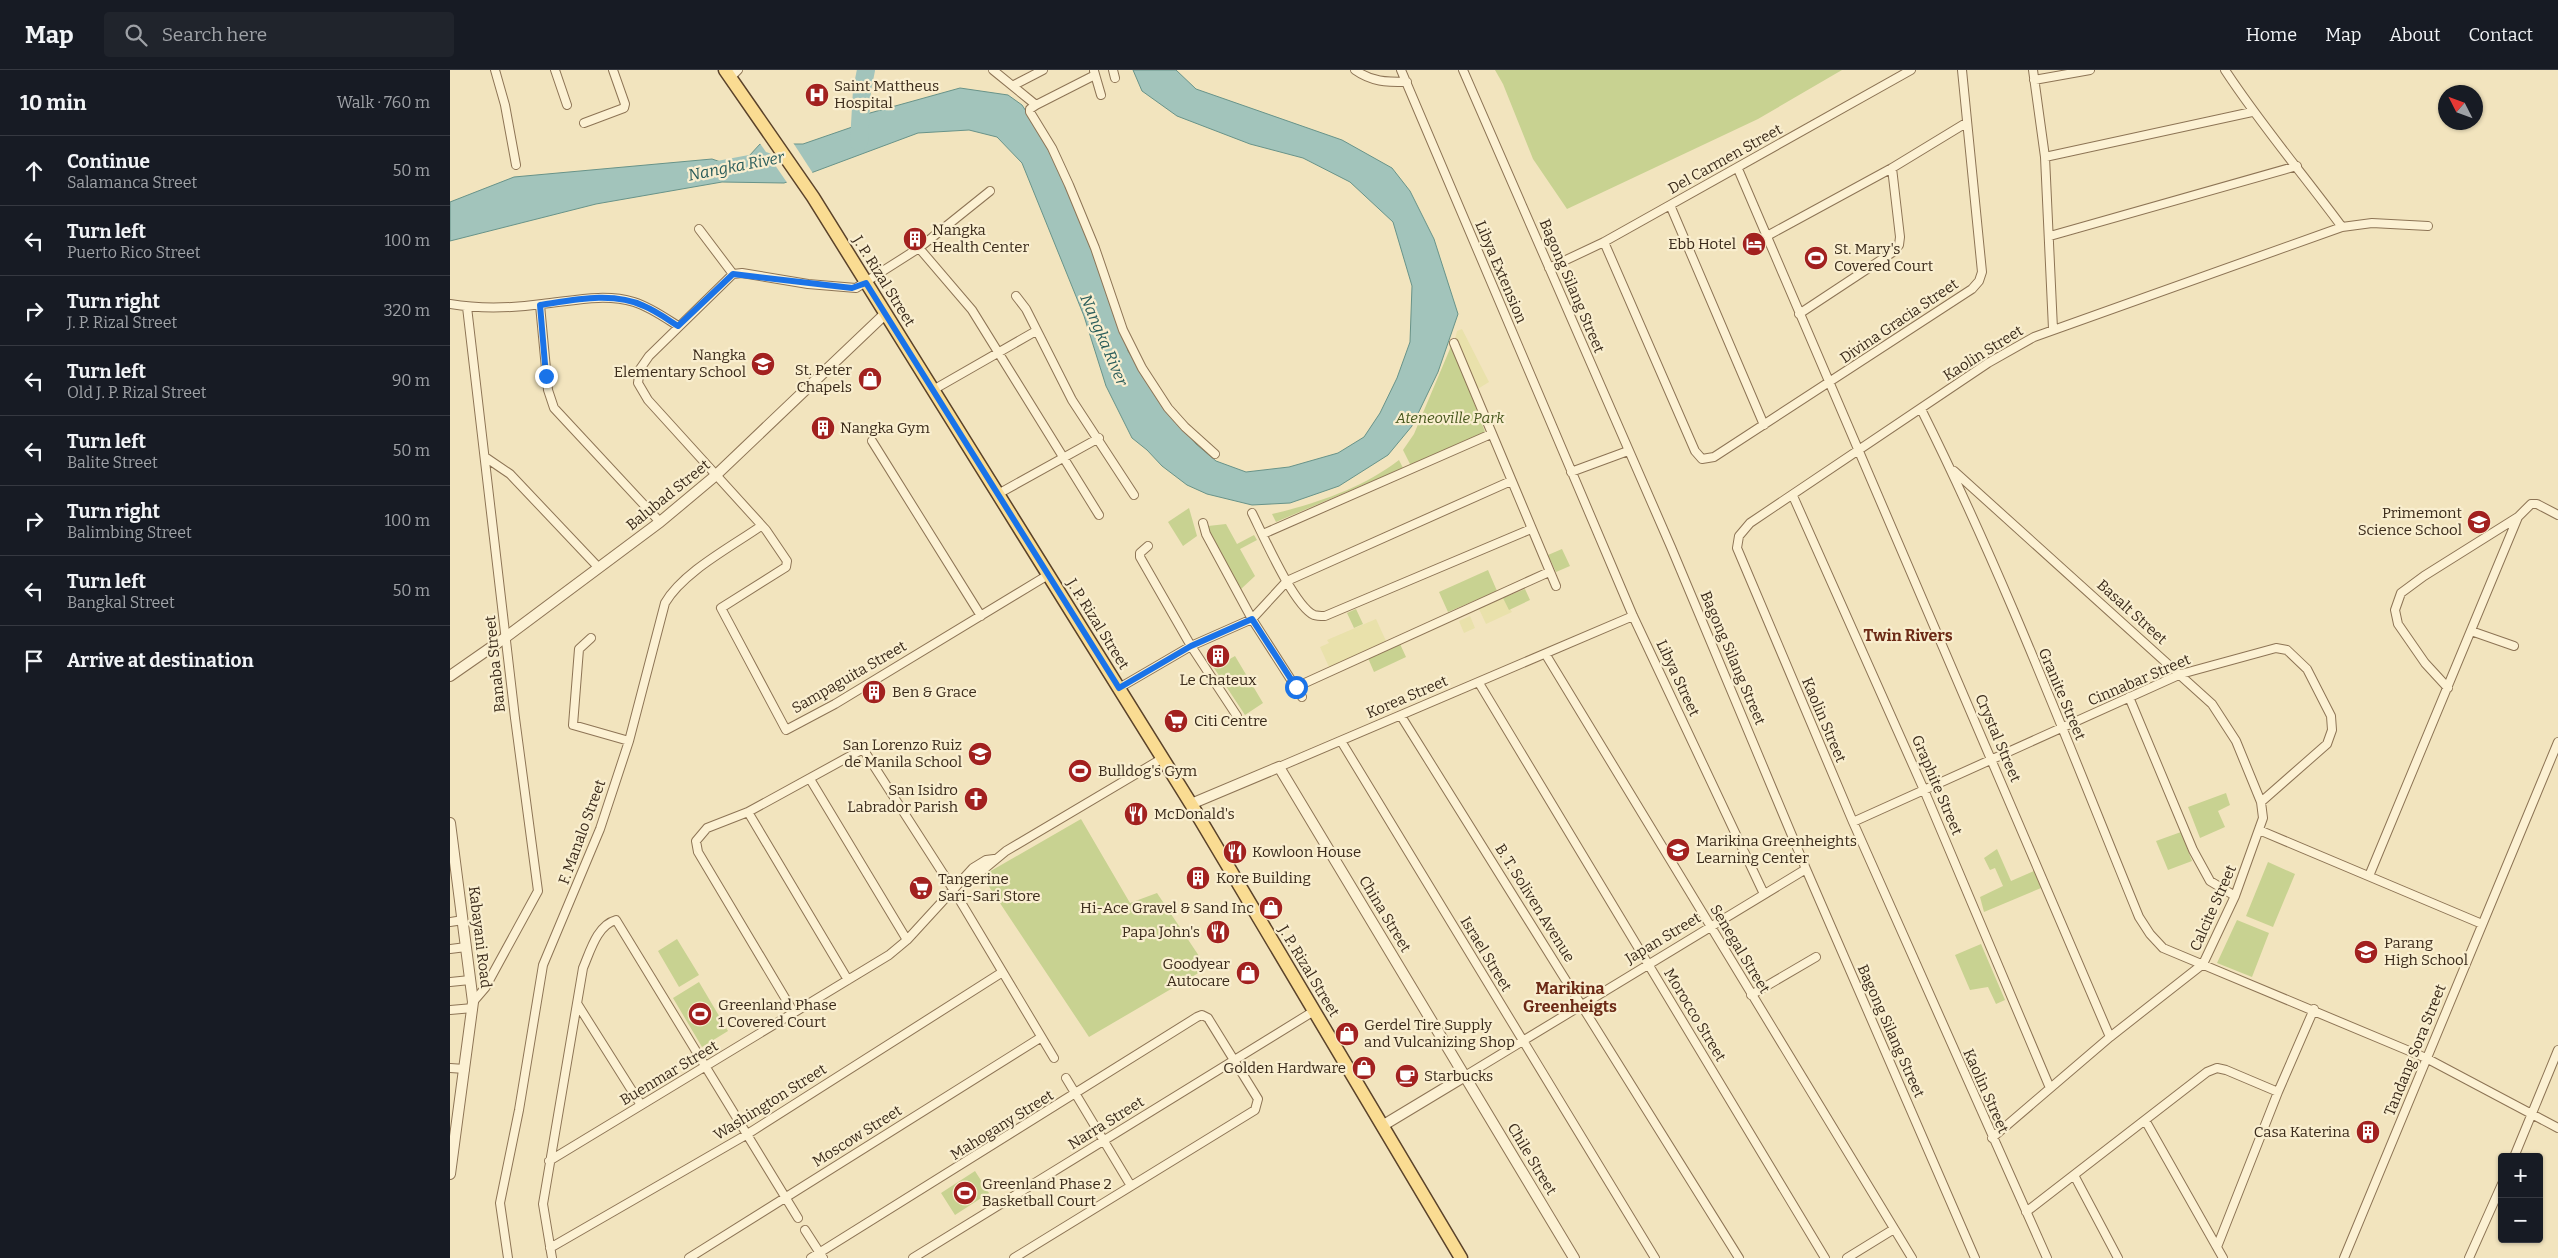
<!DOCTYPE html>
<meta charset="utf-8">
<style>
:root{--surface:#171b24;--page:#20242c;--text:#f1f3f6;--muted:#9ea1a6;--line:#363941}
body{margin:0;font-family:Bitter,serif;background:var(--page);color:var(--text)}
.controls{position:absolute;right:15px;bottom:15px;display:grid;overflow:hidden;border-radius:5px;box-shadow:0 1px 4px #0004}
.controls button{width:45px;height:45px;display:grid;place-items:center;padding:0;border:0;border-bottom:1px solid var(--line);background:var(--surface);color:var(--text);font:25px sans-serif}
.compass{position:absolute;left:1988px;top:15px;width:45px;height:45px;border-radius:50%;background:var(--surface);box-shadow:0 1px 4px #0004;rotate:312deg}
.stop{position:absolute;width:15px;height:15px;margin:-11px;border:4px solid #1a73e8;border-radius:50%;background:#fff}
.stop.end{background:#1a73e8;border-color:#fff;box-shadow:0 1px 5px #0008}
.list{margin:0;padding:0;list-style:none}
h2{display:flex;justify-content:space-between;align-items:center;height:65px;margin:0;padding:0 20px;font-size:21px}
h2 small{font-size:16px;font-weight:400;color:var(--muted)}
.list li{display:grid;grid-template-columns:32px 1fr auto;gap:15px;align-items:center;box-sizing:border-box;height:70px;padding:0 20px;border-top:1px solid var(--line)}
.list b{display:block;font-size:19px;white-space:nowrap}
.list p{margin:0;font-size:16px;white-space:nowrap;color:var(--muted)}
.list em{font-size:16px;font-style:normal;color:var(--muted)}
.icon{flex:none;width:28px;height:28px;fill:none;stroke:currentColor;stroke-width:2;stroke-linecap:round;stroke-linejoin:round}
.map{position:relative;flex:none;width:2108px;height:1188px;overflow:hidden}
header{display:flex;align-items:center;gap:30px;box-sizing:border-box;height:70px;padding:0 25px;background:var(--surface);border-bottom:1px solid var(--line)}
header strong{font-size:24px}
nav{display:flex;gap:28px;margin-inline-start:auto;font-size:18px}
.search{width:350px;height:45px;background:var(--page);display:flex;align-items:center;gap:12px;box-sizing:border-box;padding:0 18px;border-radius:5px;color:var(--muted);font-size:19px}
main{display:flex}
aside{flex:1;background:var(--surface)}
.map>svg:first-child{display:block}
.farmland{fill:#e9e1ab}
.green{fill:#c8d291}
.water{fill:#a2c4bb;stroke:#689389}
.pier{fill:#f2e4be}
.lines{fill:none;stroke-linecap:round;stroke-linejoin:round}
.river{stroke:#a2c4bb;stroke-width:18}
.minor-casing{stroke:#8d7455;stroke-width:10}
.tertiary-casing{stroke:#8d7455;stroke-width:12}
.primary-casing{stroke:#5a422a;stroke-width:15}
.minor{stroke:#fcf1d3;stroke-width:8}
.tertiary{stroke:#fcf1d3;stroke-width:10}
.primary{stroke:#fadc92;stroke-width:12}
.route{stroke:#1a73e8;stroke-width:6}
.labels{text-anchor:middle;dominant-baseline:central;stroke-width:4.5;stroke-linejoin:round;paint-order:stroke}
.poi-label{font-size:15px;fill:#3b2b1b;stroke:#f9eecf;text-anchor:start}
.street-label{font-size:15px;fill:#3b2b1b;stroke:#f9eecf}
.park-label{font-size:15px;font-style:italic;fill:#49591f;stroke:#f9eecf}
.water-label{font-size:16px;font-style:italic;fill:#295c5a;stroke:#f9eecf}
.neighbourhood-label{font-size:16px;font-weight:bold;fill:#6c2a16;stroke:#f9eecf}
</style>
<header>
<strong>Map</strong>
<div class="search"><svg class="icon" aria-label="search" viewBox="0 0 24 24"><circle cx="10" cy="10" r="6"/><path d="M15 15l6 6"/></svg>Search here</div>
<nav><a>Home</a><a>Map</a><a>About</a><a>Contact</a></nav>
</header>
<main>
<aside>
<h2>10 min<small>Walk · 760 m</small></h2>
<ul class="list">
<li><svg class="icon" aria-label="ahead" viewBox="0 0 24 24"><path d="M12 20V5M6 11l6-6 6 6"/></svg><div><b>Continue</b><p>Salamanca Street</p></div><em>50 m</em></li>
<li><svg class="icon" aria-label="left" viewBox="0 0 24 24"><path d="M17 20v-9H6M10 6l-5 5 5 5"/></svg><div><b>Turn left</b><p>Puerto Rico Street</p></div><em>100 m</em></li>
<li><svg class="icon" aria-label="right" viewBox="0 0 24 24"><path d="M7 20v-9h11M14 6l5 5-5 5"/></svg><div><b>Turn right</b><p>J. P. Rizal Street</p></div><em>320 m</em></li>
<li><svg class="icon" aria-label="left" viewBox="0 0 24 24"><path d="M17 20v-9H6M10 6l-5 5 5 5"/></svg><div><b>Turn left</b><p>Old J. P. Rizal Street</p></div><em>90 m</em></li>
<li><svg class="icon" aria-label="left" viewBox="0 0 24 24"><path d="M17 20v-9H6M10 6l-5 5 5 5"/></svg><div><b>Turn left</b><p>Balite Street</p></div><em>50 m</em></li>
<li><svg class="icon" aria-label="right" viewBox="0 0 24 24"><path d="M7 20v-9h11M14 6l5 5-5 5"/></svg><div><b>Turn right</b><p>Balimbing Street</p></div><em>100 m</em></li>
<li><svg class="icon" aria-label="left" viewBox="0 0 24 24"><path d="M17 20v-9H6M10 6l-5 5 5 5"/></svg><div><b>Turn left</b><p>Bangkal Street</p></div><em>50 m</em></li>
<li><svg class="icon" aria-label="arrive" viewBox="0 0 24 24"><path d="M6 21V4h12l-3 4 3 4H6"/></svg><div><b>Arrive at destination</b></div></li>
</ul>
</aside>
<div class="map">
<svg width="2108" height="1188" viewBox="0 0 2108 1188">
<rect width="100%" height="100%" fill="#f2e4be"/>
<path class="farmland" d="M1012,259L1039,312L1026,320L1005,269L1007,261Z
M1053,528L1062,542L1036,554L1029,539Z
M1020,546L1025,558L1014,563L1009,551Z
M926,549L936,571L879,597L870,577L879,573L877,570Z"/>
<path class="green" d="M1045,0H1392L1308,49L1117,139L1083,89L1053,14Z
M1002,274L1035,362L961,396L953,380L964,364Z
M949,390L953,398L826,452L822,444C865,434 913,418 949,390Z
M739,438L747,466L733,476L718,452Z
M776,454L787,474L804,465L807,470L790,479L805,506L791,519L759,463L758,456Z
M1112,479L1120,496L1106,502L1098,485Z
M1038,500L1047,521L998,542L989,522Z
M1075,519L1080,530L1059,540L1053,528Z
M906,539L913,554L904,558L897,543Z
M950,574L956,587L924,602L918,588Z
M785,586L813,633L795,645L764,598Z
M1776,723L1780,735L1768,741L1775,757L1750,768L1738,737Z
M631,749L680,833L707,823L757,898L639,967L532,806Z
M1731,762L1742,791L1718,800L1706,771Z
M1547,779L1561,811L1584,801L1591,818L1534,842L1530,827L1553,816L1545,798L1540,800L1534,788Z
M1818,792L1845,804L1823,857L1796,846Z
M1787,850L1819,863L1802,907L1767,893Z
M227,869L249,905L229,917L208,881Z
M1531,874L1555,930L1546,934L1538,917L1520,920L1505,885Z
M249,912L278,961L252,977L223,928Z
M525,1101L539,1123L505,1145L491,1123Z"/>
<path class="water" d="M683,0H726L746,19L892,70L942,98L960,121L984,169L1008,244L988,302L962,356L938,385L889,416L840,433L802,435L757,424L737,415L712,396L697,380L682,368L656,316L634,246L572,93L547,67L519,60L468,63L334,113L272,112L146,134L0,171V132L64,107L262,89L288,98L310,74H353L408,55L420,43L510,18L558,25L572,35L600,78L663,222L678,281L710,329L746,374L766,391L796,402L839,397L888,383L914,367L930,343L947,308L960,272L962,216L943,152L900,112L853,88L800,74L727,46L692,21Z"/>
<path class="pier" d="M342,71L364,105L338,114L309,72Z"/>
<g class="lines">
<path class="river" d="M409,72L412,20L416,0
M262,101L315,91"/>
<g class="minor-casing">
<path id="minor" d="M45,0L55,35L66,95
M105,0L117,35
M543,0L586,35
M663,0L665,8
M905,0C922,12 936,12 957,12
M951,0L1183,546L1314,824
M1013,0L1221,477L1356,799L1525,1188
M1583,0L1595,87L1603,259
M1775,0C1811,55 1853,104 1892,157
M644,1L651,25
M645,5L586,35L580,39V42L602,78L619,115L645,178L673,260L692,298L718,338L735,357L765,384
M280,8L288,0
M1584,10L1640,0
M564,15L593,0
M134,53L174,38L175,34L163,0
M1595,87L1802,42
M1288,99L1660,967
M1220,135L1314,355
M249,159L283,204
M1317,166L1442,98L1516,53
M1600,166L1847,96
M1154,172L1245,381L1252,389L1264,387L1522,219L1529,211L1532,202L1512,0
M469,178L522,240L649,445
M1099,198L1154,172L1461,0
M283,204L199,286L190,299L188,313L198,330L316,460L337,491L336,497L271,538L336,660L385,634L598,505
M283,204L292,203L358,214L406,218L469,178L540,121
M566,226L576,239L622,330L684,425
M0,234C29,239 63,238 92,234C122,231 154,223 184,232C200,237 214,247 228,256
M90,235L98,320L104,338L210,452
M17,237L65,648L88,821L35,918L23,932
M1349,244L1443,182L1449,175L1450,167L1442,98
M1004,273L1106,516
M483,320L586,261
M1471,339C1553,503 1619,676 1689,847L1700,864L1713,878L1976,988L2108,1058
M422,371L531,546
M35,387L60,404L149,498
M1504,401L1762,634L1786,671L1811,732L1813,748L1785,826L1753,894L1660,967L1542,1068
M1121,402L1178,381
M548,424L649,368
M1343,426L1474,720L1600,1018
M802,443C813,465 844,536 864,545C867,546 872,546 875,546L1081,459
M753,453L756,464L802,549L852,627
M813,464L1041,364
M698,476L690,483V487L741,576L787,646
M2021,561L2064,576
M141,568L129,579L123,655L179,671
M1096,585L1462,1188
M1029,613L1375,1188
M846,617L1099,502
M669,618L741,576L802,549L837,511L1061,411
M1998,618L1975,593L1948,554L1945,540L1951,523L1974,506L2068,447
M1679,627L1743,780L1760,811L1785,826
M951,646L1289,1188
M891,671L1205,1188
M829,697L1183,546
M360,709L457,870
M298,742L398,910
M1403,752L1731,604L1826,578L1837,580L1857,599L1881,646L1882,660L1877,674L1811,732
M1809,760L2032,854
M1919,806L2068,447L2081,434H2087L2108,445
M514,808L527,805L556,781L713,688
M0,852L13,850
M0,879L16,877
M0,912L20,910
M1301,925L1366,887
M128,935L191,1035
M0,940L23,938
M344,943L248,782L246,771L257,758L298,742L413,679L503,819L604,988
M0,998L15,999
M1015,1006L1356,799
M616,1008L681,1116
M1695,1050L1773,1188
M2064,1087L2108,980
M99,1091L439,885L457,870L523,798L536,790L544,789
M1624,1105L1668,1188
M1576,1142L1757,1002L1767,998L1776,1000L1828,1022
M355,1160L373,1188
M1767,1177L1828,1022L1864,939
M100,1178L296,1065L551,903
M58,1188L50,1133L69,1040L93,895L150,759L179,671L215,533C233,502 281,477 311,456
M102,1188L93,1134L133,898C140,882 147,855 166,850L348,1148
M239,1188L590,968
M361,1188L747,947L752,945L758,948L808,1029L805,1040L564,1188
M463,1188L864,941
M1397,1188L1444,1159
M1597,1188L1403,752L1287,478L1289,466L1300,453L1538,293L1584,267L1892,157L1922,153L1978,156
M1894,1188L2108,672
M2019,1188L2052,1114"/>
</g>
<g class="tertiary-casing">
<path id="tertiary" d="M0,606L56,567L210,452L265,406L435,244
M741,734L829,697L1124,1188
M0,753L23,932L0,1104
M932,1056L1015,1006"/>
</g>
<g class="primary-casing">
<path id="primary" d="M275,0L363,127L741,734L1011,1188"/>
</g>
<use href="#minor" class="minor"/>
<use href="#tertiary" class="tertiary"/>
<use href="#primary" class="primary"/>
</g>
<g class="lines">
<path class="route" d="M96,306L90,235C123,230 163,221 194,236C206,241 217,249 228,256L283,204L402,218L416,213L669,618L741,576L802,549L846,617"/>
</g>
<defs>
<g id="hospital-disc" transform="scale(1.25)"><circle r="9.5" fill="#a2211f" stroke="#f9eecf"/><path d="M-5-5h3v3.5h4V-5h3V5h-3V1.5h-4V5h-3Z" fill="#fff"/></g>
<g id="building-disc" transform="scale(1.25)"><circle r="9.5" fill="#a2211f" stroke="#f9eecf"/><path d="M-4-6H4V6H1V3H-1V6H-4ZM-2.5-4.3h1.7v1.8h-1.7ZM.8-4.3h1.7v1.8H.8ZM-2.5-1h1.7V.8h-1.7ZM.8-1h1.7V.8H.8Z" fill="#fff"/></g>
<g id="hotel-disc" transform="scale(1.25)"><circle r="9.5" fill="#a2211f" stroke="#f9eecf"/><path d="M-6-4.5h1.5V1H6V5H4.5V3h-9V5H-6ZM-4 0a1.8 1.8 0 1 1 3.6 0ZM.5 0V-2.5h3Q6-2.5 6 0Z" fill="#fff"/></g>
<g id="stadium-disc" transform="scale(1.25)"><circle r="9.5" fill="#a2211f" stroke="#f9eecf"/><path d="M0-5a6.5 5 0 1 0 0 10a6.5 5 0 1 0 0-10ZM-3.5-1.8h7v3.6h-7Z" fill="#fff"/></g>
<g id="school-disc" transform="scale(1.25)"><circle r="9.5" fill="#a2211f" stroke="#f9eecf"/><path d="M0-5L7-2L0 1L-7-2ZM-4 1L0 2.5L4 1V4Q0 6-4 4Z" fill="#fff"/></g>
<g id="shop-disc" transform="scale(1.25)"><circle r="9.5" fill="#a2211f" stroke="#f9eecf"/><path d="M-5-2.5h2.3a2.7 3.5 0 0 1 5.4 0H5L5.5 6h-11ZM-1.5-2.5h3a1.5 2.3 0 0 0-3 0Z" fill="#fff"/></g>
<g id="supermarket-disc" transform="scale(1.25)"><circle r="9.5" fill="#a2211f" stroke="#f9eecf"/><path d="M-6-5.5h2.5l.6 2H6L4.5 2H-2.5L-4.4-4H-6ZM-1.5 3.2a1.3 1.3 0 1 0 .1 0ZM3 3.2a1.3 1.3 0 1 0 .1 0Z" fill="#fff"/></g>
<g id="church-disc" transform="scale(1.25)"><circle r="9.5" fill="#a2211f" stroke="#f9eecf"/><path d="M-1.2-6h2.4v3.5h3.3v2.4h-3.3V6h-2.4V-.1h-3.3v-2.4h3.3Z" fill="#fff"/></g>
<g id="restaurant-disc" transform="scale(1.25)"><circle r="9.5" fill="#a2211f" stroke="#f9eecf"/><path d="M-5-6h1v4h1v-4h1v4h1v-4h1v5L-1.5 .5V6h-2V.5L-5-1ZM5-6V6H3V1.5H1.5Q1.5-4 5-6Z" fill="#fff"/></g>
<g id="cafe-disc" transform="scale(1.25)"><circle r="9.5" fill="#a2211f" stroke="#f9eecf"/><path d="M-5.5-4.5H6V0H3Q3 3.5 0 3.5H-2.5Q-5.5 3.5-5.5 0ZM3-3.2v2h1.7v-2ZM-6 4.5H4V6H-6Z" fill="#fff"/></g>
</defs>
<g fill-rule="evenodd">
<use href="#hospital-disc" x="367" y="25"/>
<use href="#building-disc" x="465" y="169"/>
<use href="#hotel-disc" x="1304" y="174"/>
<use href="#stadium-disc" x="1366" y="188"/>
<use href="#school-disc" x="313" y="294"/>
<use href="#shop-disc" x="420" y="309"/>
<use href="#building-disc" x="373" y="358"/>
<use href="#school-disc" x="2029" y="452"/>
<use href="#building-disc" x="768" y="586"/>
<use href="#building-disc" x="424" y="622"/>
<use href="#supermarket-disc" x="726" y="651"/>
<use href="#school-disc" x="530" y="684"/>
<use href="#stadium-disc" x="630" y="701"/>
<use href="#church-disc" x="526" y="729"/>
<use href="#restaurant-disc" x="686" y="744"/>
<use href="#school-disc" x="1228" y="780"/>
<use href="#restaurant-disc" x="785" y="782"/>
<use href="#building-disc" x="748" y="808"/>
<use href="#supermarket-disc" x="471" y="818"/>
<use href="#shop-disc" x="821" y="838"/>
<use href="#restaurant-disc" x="768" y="862"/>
<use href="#school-disc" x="1916" y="882"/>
<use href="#shop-disc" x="798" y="903"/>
<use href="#stadium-disc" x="250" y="944"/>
<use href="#shop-disc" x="897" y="964"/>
<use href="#shop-disc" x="914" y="998"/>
<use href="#cafe-disc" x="957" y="1006"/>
<use href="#building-disc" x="1918" y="1062"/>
<use href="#stadium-disc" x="515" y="1123"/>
</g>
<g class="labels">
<g class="poi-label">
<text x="384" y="16">Saint Mattheus<tspan x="384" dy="17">Hospital</tspan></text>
<text x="482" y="160">Nangka<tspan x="482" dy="17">Health Center</tspan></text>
<text x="1286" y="174" text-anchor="end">Ebb Hotel</text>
<text x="1384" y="179">St. Mary's<tspan x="1384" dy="17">Covered Court</tspan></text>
<text x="296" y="285" text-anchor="end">Nangka<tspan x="296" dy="17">Elementary School</tspan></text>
<text x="402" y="300" text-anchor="end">St. Peter<tspan x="402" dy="17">Chapels</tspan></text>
<text x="390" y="358">Nangka Gym</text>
<text x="2012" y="443" text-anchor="end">Primemont<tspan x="2012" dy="17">Science School</tspan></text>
<text x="768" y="610" text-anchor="middle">Le Chateux</text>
<text x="442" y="622">Ben &amp; Grace</text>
<text x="744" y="651">Citi Centre</text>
<text x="512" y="675" text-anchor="end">San Lorenzo Ruiz<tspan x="512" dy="17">de Manila School</tspan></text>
<text x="648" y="701">Bulldog's Gym</text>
<text x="508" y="720" text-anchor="end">San Isidro<tspan x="508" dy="17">Labrador Parish</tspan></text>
<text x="704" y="744">McDonald's</text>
<text x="1246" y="771">Marikina Greenheights<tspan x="1246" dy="17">Learning Center</tspan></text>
<text x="802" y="782">Kowloon House</text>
<text x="766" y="808">Kore Building</text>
<text x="488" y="809">Tangerine<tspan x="488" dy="17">Sari-Sari Store</tspan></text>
<text x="804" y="838" text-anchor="end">Hi-Ace Gravel &amp; Sand Inc</text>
<text x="750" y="862" text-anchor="end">Papa John's</text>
<text x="1934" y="873">Parang<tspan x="1934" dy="17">High School</tspan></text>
<text x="780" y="894" text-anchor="end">Goodyear<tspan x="780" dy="17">Autocare</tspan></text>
<text x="268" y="935">Greenland Phase<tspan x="268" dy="17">1 Covered Court</tspan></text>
<text x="914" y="955">Gerdel Tire Supply<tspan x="914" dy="17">and Vulcanizing Shop</tspan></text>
<text x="896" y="998" text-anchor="end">Golden Hardware</text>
<text x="974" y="1006">Starbucks</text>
<text x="1900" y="1062" text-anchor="end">Casa Katerina</text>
<text x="532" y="1114">Greenland Phase 2<tspan x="532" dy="17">Basketball Court</tspan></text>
</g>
<g class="street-label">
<text transform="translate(1275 89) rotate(-29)">Del Carmen Street</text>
<text transform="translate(1051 202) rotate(67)">Libya Extension</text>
<text transform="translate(434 211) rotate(58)">J. P. Rizal Street</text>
<text transform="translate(1122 216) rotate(67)">Bagong Silang Street</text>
<text transform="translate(1449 251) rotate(-34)">Divina Gracia Street</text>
<text transform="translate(1533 283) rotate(-32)">Kaolin Street</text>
<text transform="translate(218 425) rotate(-39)">Balubad Street</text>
<text transform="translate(1682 542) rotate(42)">Basalt Street</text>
<text transform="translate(648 554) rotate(58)">J. P. Rizal Street</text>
<text transform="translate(1283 588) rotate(67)">Bagong Silang Street</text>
<text transform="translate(45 594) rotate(-96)">Banaba Street</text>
<text transform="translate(399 607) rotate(-30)">Sampaguita Street</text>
<text transform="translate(1228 608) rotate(65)">Libya Street</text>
<text transform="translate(1689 610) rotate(-23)">Cinnabar Street</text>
<text transform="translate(1612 624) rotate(67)">Granite Street</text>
<text transform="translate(957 627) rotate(-23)">Korea Street</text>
<text transform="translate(1374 650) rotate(67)">Kaolin Street</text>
<text transform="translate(1548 668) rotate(67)">Crystal Street</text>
<text transform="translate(1487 715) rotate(67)">Graphite Street</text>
<text transform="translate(132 762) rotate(-70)">F. Manalo Street</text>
<text transform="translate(1085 833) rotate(58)">B. T. Soliven Avenue</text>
<text transform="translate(1763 838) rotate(-66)">Calcite Street</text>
<text transform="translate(935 844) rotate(59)">China Street</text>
<text transform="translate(30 867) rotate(83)">Kabayani Road</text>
<text transform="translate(1213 868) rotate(-31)">Japan Street</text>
<text transform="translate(1290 879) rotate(59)">Senegal Street</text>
<text transform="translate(1036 884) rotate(59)">Israel Street</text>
<text transform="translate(859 901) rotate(59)">J. P. Rizal Street</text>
<text transform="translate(1245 945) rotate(59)">Morocco Street</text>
<text transform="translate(1441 961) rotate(66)">Bagong Silang Street</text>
<text transform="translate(1965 980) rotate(-68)">Tandang Sora Street</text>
<text transform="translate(219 1003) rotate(-31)">Buenmar Street</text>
<text transform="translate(1536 1021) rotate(66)">Kaolin Street</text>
<text transform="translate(320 1032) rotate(-32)">Washington Street</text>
<text transform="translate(656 1053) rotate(-32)">Narra Street</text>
<text transform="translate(552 1055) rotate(-32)">Mahogany Street</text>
<text transform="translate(407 1066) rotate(-32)">Moscow Street</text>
<text transform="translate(1082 1089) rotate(59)">Chile Street</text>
</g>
<g class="park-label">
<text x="1000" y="348">Ateneoville Park</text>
</g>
<g class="water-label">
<text transform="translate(286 96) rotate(-11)">Nangka River</text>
<text transform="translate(654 270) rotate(67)">Nangka River</text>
</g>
<g class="neighbourhood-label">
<text x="1458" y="565">Twin Rivers</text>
<text x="1120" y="918">Marikina<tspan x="1120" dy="18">Greenheigts</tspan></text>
</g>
</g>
</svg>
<div class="controls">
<button>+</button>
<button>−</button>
</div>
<svg class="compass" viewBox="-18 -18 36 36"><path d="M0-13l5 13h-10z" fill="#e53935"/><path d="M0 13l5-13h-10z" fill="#9ea1a6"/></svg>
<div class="stop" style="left:846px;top:617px"></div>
<div class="stop end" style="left:96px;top:306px"></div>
</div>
</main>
